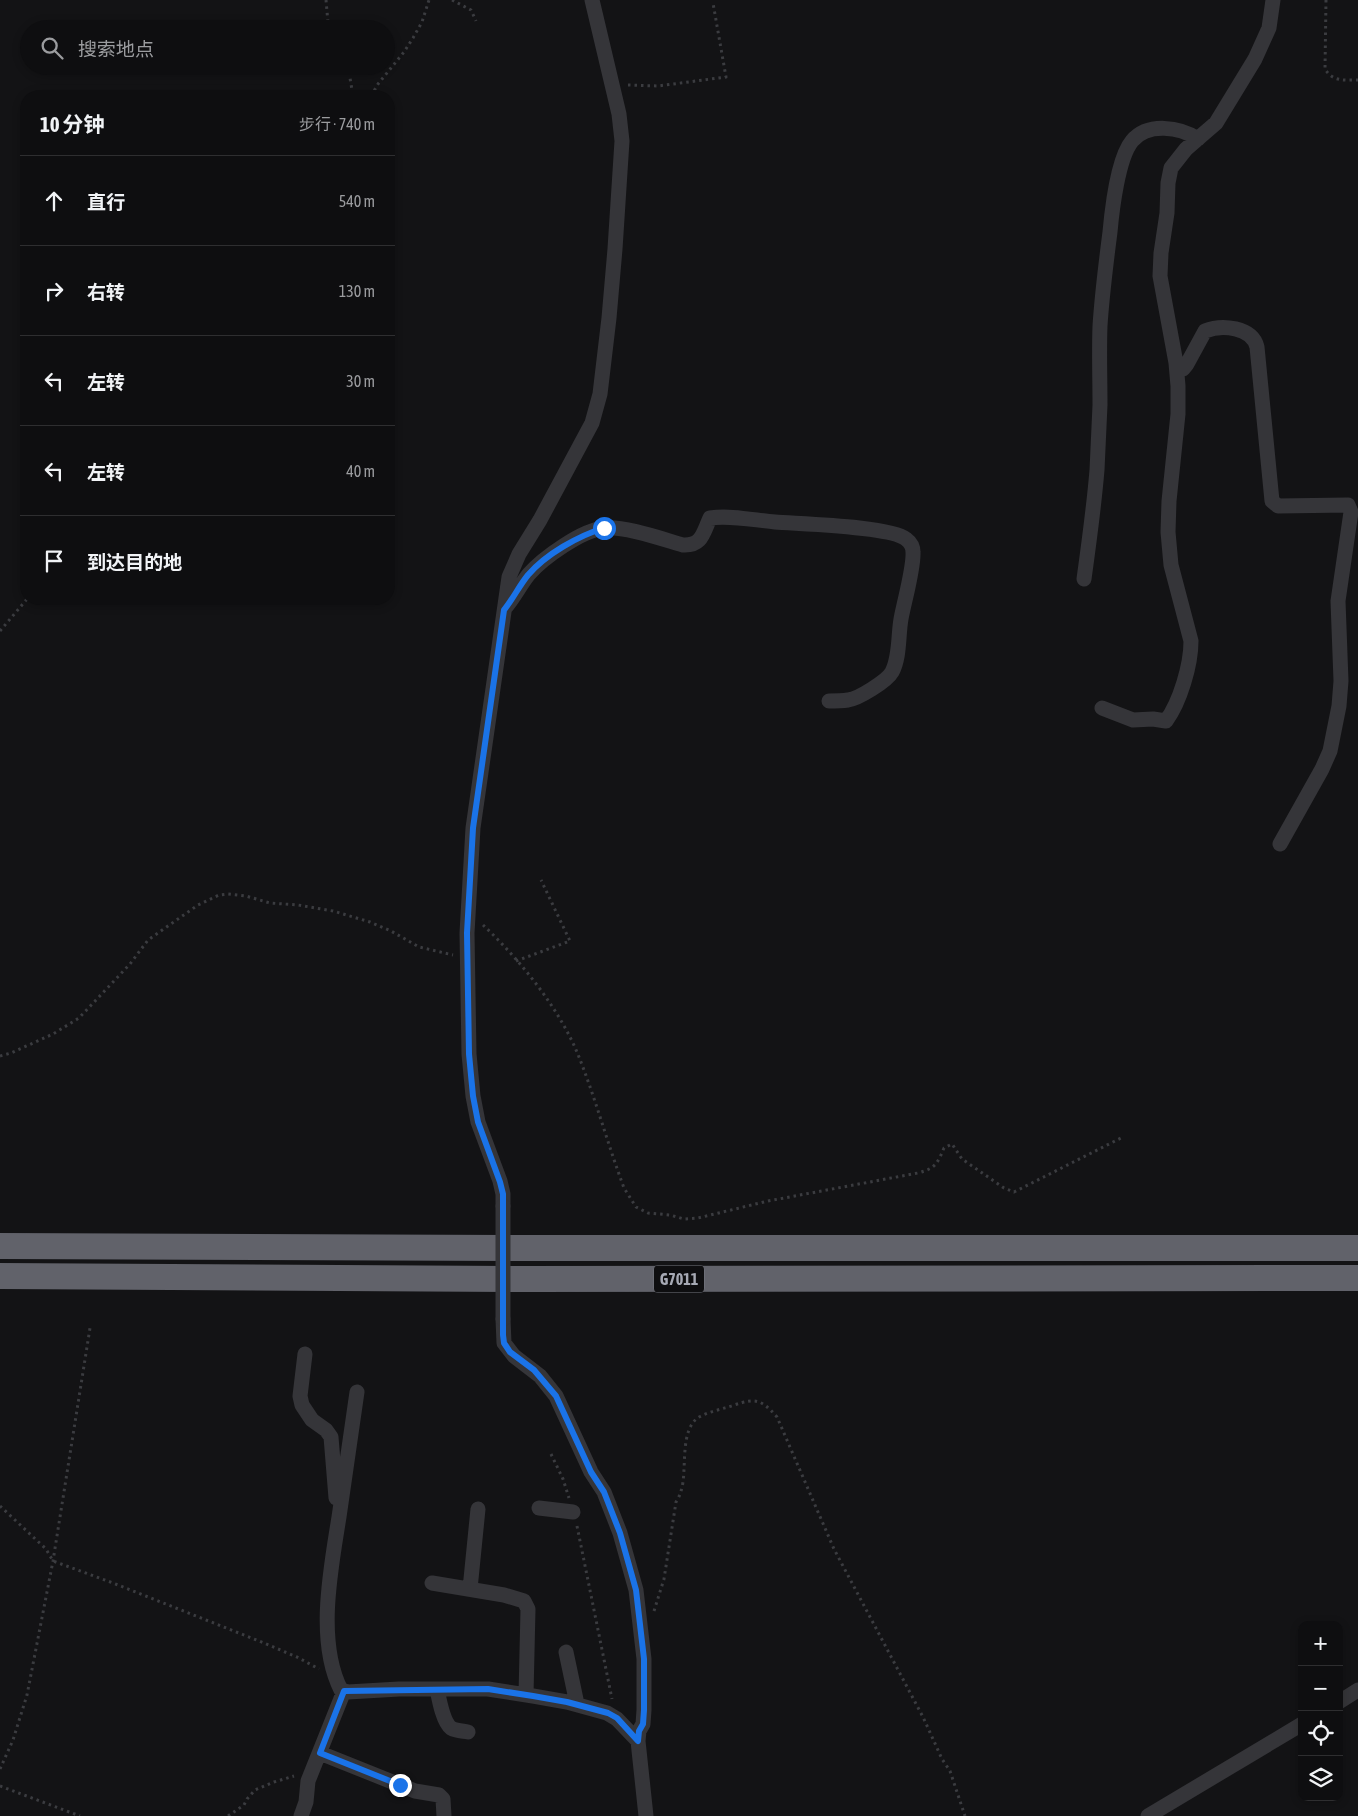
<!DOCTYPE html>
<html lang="zh">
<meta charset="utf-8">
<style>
:root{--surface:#0e0e10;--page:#1c1c1e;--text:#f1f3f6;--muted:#9b9c9f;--line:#2e2e30}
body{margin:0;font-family:"Asap Condensed","Noto Sans SC",sans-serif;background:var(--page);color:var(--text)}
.controls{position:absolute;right:15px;bottom:15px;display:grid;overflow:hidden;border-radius:10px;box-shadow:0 2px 8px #0003}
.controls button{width:45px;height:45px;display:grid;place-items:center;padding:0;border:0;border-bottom:1px solid var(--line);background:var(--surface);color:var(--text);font:25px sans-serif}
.stop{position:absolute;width:15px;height:15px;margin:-11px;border:4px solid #1a73e8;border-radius:50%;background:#fff}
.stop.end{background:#1a73e8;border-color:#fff;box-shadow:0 1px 5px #0008}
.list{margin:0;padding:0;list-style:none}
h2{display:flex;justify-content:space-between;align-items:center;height:65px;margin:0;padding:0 20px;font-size:21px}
h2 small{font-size:16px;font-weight:400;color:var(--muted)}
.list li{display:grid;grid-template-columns:32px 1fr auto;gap:15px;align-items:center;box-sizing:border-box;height:90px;padding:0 20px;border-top:1px solid var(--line)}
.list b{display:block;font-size:19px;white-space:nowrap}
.list em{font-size:16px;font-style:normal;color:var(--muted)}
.icon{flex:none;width:28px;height:28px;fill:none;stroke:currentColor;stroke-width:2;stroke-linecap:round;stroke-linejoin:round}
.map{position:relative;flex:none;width:1358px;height:1816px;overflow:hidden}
.search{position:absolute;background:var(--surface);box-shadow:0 2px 8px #0003;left:20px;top:20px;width:375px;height:55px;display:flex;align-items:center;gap:12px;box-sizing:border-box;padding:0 18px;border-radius:28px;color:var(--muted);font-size:19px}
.panel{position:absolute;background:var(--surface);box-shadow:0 2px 8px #0003;left:20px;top:90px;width:375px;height:515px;border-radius:20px}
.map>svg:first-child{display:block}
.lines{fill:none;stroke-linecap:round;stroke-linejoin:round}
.path{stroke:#3b3c40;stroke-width:3;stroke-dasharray:2.5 4;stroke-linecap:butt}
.street{stroke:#353539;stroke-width:15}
.highway{stroke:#61626a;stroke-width:26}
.street-bridge{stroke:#353539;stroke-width:15}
.route{stroke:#1a73e8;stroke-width:6}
.labels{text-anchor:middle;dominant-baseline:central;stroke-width:5;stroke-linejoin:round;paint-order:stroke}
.shield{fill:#0e0e10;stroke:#787a83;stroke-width:1}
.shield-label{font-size:16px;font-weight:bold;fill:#a6a9b4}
</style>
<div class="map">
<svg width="1358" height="1816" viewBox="0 0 1358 1816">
<rect width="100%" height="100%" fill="#131315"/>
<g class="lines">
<path class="path" d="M326,0L328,23L330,29
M452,0L471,10L476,21
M1326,0L1325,69C1333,82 1344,80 1358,80
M348,66L353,96
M628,85L658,86L726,77L713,3
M371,96L378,84L404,52L413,38L422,22L429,0
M0,631L27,599
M483,925C521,961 560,1009 579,1057C596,1100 608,1145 624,1188L636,1207L648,1213L670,1215L684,1219L698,1218L768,1201L918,1173C936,1168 937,1164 944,1148L952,1144L962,1159L1004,1188L1014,1192L1121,1138
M516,961L570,941L541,880
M0,1056L11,1053L53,1034L79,1018L130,964L148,940L198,905L219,895L228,894L246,896L270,903L298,905L333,911L370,922L391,931L419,947L453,955
M551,1454L563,1479L569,1498
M0,1506L46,1549L53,1561L113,1583L259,1641L297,1657L319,1669
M577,1526L612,1699
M654,1611L664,1579L676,1502C678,1499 680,1495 681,1491C688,1471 678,1427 701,1416C711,1411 723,1409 734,1405C756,1398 761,1399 777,1417L834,1549L923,1717L942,1759L950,1771L965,1816
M0,1769L13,1740L27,1695L53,1561L90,1328
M0,1786L80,1816
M228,1816L244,1805L247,1799L255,1790L274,1782L294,1776"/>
<path class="street" d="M1177,370L1183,369L1187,364L1205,331C1222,324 1252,327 1257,347L1272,501L1278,506L1348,505L1351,512L1338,601L1341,681L1339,706L1330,751L1322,769L1280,844
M1084,579C1089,543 1094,506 1097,470C1098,448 1099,427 1100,405C1100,379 1099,352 1100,326C1102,294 1106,263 1110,232C1112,210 1118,158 1132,141C1148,122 1180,127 1198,139
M505,608C514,598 520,585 529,574C543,558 582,530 604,528C625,526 662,539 683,545C702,546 703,533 710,518C731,515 753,520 775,522C799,524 890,526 906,539C910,542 913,547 913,552C914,568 904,602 901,619C898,636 900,657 892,672C887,681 858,699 848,700C841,701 835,701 829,701
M1102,708L1133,720L1153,719L1166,721C1180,702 1191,665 1191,641L1171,565L1168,532L1169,501L1178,414V386L1176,363L1160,276L1161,253L1167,213L1168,183L1171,168L1186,149L1216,123L1255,59L1269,28L1273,0
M503,1206V1194L500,1181L478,1122L473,1096L469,1054L467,933L473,828L509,577L519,554L540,520L592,423L600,394L609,318L615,249L622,141L619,114L592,0
M503,1319L504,1343L514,1356L540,1376L556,1396L591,1472L604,1492L620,1533L636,1590L644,1659V1710L643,1724L639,1731L638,1741L646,1816
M305,1354L300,1396L302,1405L312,1420L326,1430L331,1437L336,1498
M357,1392C351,1434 345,1475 339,1517C331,1568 316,1641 341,1690L348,1692L399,1689H488L533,1696L567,1702L607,1713L617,1719L638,1741
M539,1508L573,1512
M432,1583L504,1595L524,1601L528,1609L526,1695
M470,1589L478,1509
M566,1652L577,1704
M437,1689C439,1699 443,1722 451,1728C456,1731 463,1731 468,1732
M1339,1702L1358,1690
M320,1753L415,1791L439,1795L443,1799L444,1816
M301,1816L306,1802L308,1781L344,1691
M1148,1816L1302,1724"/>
<path class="highway" d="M0,1246L522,1248H1358
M0,1276L522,1279L1358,1278"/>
<path class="street-bridge" d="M503,1319V1206"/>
</g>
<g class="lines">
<path class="route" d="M400,1785L320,1753L344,1691L488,1689L533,1696L567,1702L608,1713L617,1718L638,1741L639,1731L643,1724L644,1710V1659L636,1590L620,1533L604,1492L591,1472L556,1396L534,1370L510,1352L504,1343L503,1335V1194L500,1182L478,1122L473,1096L469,1054L467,933L473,828L504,610C513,599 519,586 528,575C546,554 578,536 604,528"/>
</g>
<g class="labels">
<rect class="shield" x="654" y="1265.5" width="50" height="27" rx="4"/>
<g class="shield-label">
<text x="679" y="1279">G7011</text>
</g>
</g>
</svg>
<div class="controls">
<button>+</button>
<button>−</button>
<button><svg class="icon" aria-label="locate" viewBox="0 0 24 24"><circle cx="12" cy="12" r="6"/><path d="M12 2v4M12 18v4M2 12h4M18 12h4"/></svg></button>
<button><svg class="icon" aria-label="layers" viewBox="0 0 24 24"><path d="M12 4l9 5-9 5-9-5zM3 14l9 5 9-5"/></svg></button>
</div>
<div class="stop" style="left:604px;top:528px"></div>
<div class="stop end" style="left:400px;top:1785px"></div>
<div class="search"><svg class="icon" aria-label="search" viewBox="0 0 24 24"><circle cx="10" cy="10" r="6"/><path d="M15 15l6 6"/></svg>搜索地点</div>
<section class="panel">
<h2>10 分钟<small>步行 · 740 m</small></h2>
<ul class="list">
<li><svg class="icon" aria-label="ahead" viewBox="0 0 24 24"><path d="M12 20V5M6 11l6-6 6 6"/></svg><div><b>直行</b></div><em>540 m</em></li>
<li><svg class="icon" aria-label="right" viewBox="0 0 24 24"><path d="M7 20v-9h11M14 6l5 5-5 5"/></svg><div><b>右转</b></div><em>130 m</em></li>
<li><svg class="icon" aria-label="left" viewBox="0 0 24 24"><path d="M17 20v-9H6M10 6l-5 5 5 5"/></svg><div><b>左转</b></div><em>30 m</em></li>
<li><svg class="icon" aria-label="left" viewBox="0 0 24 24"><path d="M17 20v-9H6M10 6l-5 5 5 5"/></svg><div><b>左转</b></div><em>40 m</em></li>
<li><svg class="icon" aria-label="arrive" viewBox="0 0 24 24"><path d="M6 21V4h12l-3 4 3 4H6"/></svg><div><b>到达目的地</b></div></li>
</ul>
</section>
</div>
